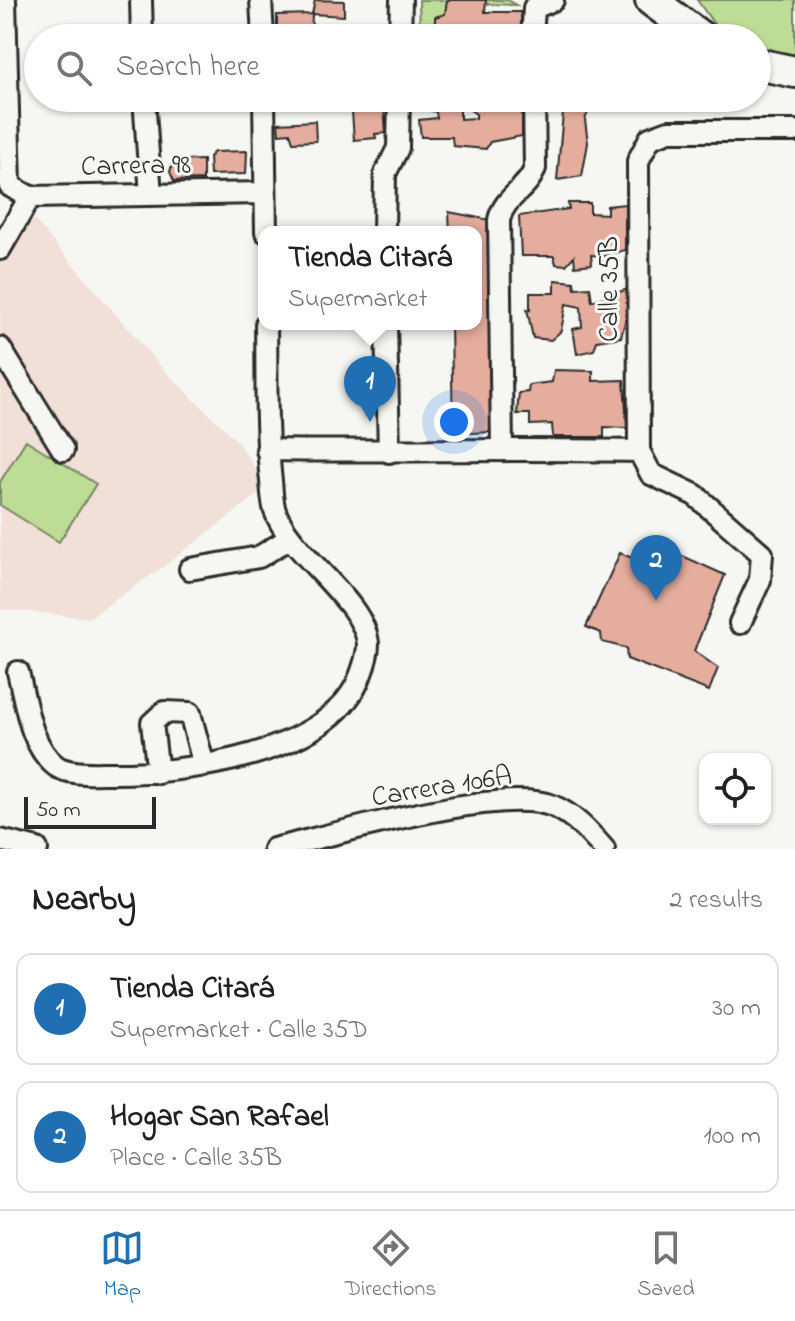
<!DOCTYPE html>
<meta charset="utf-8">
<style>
:root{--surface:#fff;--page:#f2f2f2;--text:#202124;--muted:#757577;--line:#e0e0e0;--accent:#1f6fb2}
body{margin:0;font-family:"Indie Flower",sans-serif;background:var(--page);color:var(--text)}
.controls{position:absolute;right:24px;bottom:24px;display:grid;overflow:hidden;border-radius:16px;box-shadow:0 2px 6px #0004}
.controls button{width:72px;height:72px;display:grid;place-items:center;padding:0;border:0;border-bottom:2px solid var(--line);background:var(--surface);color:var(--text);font:40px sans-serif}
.scale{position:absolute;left:24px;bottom:20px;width:132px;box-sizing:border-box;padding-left:8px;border:4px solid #2b2b2b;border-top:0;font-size:22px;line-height:28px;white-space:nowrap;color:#2b2b2b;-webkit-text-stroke:6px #f6f6f2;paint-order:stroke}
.you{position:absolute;left:454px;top:422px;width:28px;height:28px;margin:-20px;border:6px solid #fff;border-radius:50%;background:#1a73e8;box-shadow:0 0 0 12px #1a73e833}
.badge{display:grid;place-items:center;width:52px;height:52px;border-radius:50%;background:var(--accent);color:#fff;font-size:26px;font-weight:700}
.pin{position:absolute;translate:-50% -66px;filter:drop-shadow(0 2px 4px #0008)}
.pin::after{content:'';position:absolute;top:42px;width:28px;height:24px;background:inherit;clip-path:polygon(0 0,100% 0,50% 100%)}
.popup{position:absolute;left:258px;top:226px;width:224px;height:104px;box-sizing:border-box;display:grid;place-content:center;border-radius:16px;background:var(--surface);filter:drop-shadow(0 2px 6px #0005);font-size:26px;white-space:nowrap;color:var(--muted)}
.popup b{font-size:30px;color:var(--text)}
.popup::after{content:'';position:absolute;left:50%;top:100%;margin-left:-16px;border:16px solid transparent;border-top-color:var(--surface)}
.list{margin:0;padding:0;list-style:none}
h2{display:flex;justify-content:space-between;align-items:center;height:104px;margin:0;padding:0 32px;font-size:34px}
h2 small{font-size:26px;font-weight:400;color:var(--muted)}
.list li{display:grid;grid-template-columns:52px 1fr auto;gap:24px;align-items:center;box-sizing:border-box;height:112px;margin:0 16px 16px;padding:0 16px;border:2px solid var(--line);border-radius:16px}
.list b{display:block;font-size:30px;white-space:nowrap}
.list p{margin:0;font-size:26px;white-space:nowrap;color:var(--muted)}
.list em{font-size:26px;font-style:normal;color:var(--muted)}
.icon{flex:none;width:44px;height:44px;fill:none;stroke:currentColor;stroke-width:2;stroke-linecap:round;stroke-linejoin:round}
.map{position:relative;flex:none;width:795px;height:849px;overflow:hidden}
.search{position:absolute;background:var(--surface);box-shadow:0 2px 6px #0004;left:24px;right:24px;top:24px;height:88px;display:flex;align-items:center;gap:20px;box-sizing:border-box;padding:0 28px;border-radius:44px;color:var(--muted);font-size:30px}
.sheet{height:360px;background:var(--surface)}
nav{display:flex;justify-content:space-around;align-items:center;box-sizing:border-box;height:112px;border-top:2px solid var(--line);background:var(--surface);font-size:22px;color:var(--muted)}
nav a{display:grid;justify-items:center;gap:4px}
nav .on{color:var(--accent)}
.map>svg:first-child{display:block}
.built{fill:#f1e0d8}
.green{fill:#bddc95;stroke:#748460;stroke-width:2}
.building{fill:#e5ad9d;stroke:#2b2b2b;stroke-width:2}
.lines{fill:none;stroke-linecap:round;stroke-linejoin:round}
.street-casing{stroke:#2b2b2b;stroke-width:26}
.secondary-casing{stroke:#2b2b2b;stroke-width:36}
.street{stroke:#f6f6f2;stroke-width:20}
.secondary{stroke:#f6f6f2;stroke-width:30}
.labels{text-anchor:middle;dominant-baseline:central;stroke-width:6;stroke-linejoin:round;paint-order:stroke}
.street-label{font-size:28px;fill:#2b2b2b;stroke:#f6f6f2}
</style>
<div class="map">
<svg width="795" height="849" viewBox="0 0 795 849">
<rect width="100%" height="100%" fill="#f6f6f2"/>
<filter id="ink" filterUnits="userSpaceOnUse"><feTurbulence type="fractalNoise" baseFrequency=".0125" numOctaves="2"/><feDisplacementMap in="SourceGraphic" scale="16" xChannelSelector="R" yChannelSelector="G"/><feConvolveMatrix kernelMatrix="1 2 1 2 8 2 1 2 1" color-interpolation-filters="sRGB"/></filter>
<g filter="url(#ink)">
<path class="built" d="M26,210L163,369L236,440L268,487L163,567L89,618L0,609V245Z"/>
<path class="green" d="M419,0H508L516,5L460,3L420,32Z
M697,0H795V71L757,55V38C717,38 719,30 697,0Z
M26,440L96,484L59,542L0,505V482Z"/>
<path class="building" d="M315,0L344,1V16L312,14Z
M447,0H486L485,12H521V38H421L420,32L435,31V17L445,14Z
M312,14L311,38H277V15Z
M391,24V38H354V25Z
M351,98H377L378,108L384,107L386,133L375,134L376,138L354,140Z
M424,98H444L460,104V119L476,118V114L467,108L466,98H513L522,114V136L490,142L486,149L453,146L452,137H421L419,120L437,118L436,112L425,109Z
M561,98H582L591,104L585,120L588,143L582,176L557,180L563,113Z
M315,121L316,141L293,142L290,133L279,134L278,123Z
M247,151L246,174L210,175L209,157L214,152Z
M203,160V180L174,181L170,172L173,161Z
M568,203H590V213L607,214V206L625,204V250L604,256L591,255L592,264L575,266L574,256L566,265L556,264L554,256H521L519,216L569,209Z
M449,212L490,220L491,432L453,434L451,324H476V232H450Z
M555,280L574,282L575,288L590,287L592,301L628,289V311L621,337L597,341L594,350L577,354L573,329L582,327L581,307L566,304L561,331L551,340L533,338L527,309L530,310V293H555Z
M554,370L593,371V381L624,380L627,428L604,427V437H553L552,424L530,425V414H517L519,393L528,392L529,385L552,382Z
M620,553L664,571L676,553L725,575L694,651L718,668L709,691L627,659L626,648L602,642L601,633L586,627Z"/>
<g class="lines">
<g class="street-casing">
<path id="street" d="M5,0L10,186L30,197L265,193
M141,0L142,38
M261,0L263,38
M400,38L401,0
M532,38L534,8L553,0
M144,98L151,195
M264,98L266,232
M384,232L385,174L398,148L399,98
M0,249L30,197
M386,324L389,452
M0,348L63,450
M502,448L499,220C504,196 528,190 535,168L534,98
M267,450C391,452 515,448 639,451
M190,569L259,557L290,538
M740,623L760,580L762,554L695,495L651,474L639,451L638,161L650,138L669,131H795
M18,672C26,703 30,746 56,766C69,775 94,773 110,773C182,774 333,755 361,674C364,666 368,652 368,644C365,601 290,554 275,511C272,502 272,491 271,481C265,429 267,376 266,324
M158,773L152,723L164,712L190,713L204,766
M0,840L37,849
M274,849C333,835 501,785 553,806C574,815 589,832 604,849"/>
</g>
<g class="secondary-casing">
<path id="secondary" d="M651,0L702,38
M757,64L795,72"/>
</g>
<use href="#street" class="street"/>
<use href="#secondary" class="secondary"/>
</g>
</g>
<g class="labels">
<g class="street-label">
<text transform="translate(136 167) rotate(-1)">Carrera 98</text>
<text transform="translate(610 289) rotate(-90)">Calle 35B</text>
<text transform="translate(442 788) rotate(-9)">Carrera 106A</text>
</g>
</g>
</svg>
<div class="controls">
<button><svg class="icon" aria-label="locate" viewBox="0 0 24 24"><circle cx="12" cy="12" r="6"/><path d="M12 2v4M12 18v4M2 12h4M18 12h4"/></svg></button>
</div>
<div class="scale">50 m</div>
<div class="you"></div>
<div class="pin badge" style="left:370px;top:422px">1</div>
<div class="popup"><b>Tienda Citará</b>Supermarket</div>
<div class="pin badge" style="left:656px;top:601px">2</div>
<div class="search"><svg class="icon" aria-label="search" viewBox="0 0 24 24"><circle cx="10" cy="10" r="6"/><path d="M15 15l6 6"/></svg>Search here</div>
</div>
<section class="sheet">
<h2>Nearby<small>2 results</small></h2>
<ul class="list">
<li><span class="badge">1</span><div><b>Tienda Citará</b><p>Supermarket · Calle 35D</p></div><em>30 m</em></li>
<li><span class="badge">2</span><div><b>Hogar San Rafael</b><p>Place · Calle 35B</p></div><em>100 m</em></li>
</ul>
</section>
<nav>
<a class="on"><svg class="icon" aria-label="map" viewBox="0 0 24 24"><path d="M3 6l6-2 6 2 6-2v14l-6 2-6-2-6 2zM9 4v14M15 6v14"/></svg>Map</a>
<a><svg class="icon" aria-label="directions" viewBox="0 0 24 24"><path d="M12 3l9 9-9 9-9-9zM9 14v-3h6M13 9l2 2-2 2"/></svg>Directions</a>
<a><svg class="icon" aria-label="saved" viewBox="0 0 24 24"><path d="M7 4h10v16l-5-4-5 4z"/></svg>Saved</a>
</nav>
